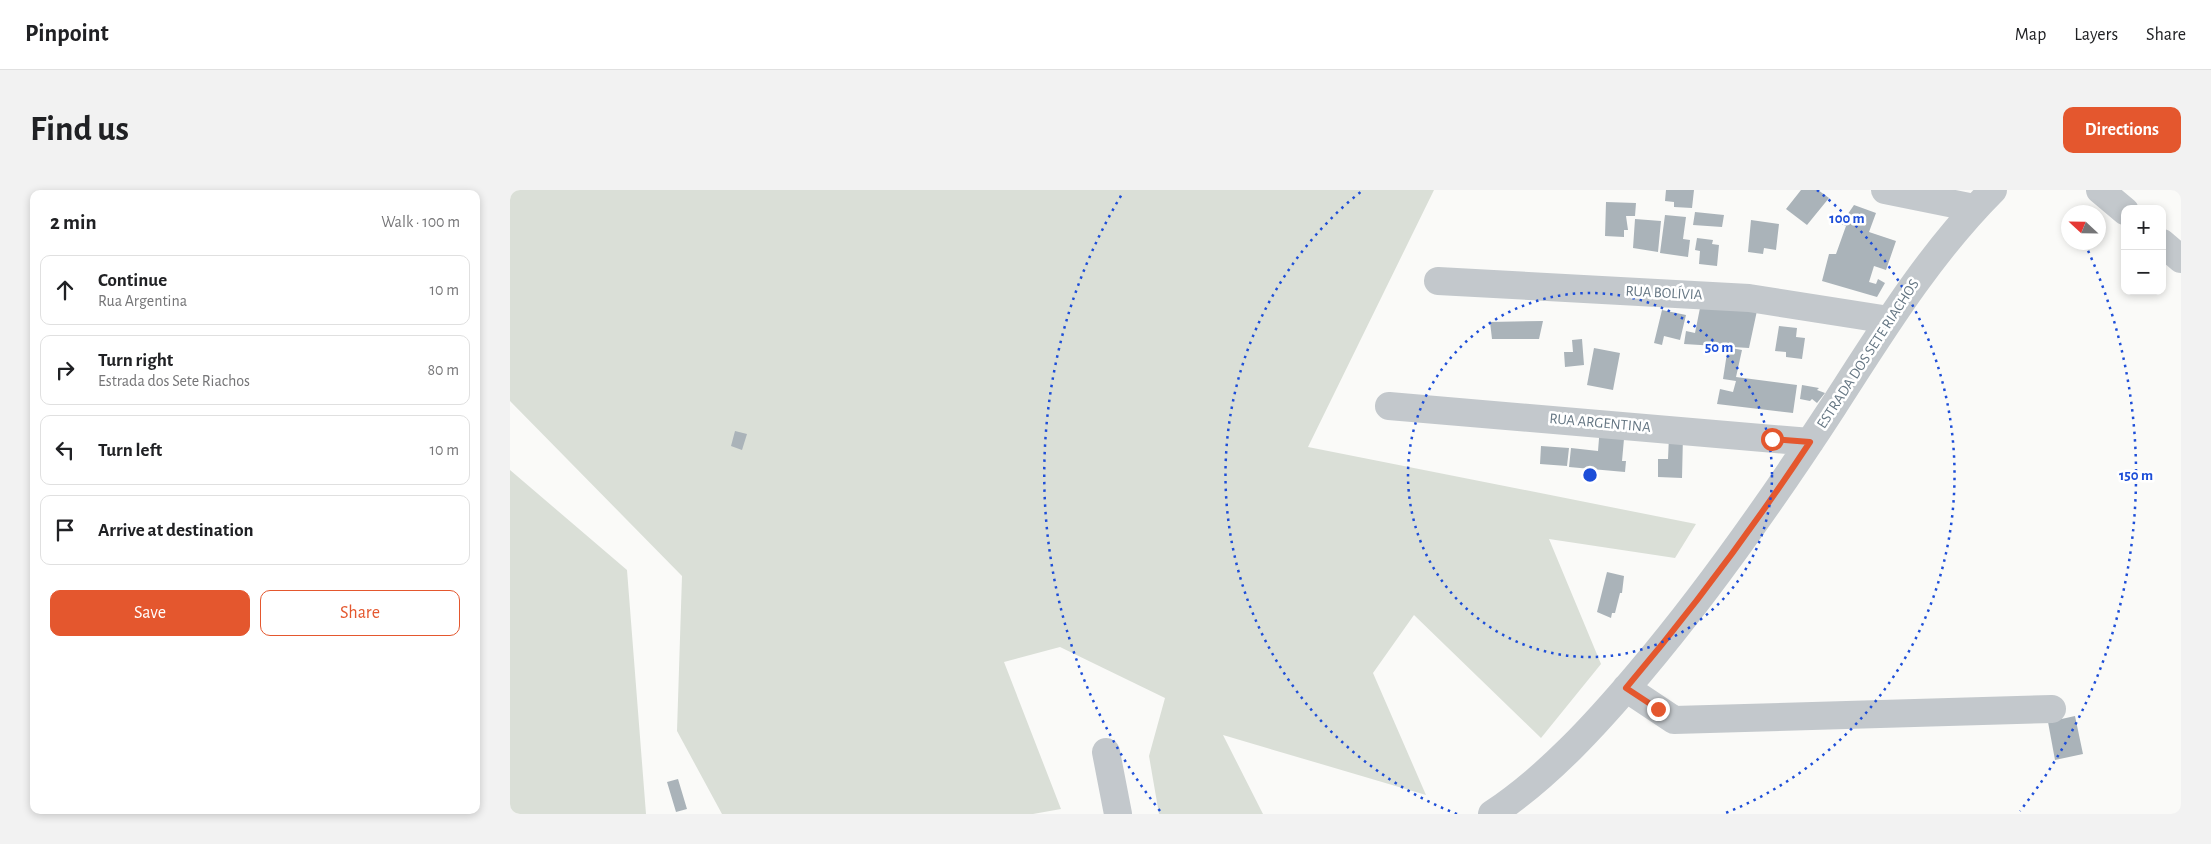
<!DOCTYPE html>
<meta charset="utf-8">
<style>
:root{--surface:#fff;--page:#f2f2f2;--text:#202124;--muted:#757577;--line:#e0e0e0;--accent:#e4572e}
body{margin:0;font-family:"Alegreya Sans",sans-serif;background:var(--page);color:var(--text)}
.controls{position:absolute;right:15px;top:15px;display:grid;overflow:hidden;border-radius:10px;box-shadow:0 2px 8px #0003}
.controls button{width:45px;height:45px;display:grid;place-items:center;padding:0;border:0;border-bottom:1px solid var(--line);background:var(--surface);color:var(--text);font:25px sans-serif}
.compass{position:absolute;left:1551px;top:15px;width:45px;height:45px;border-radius:50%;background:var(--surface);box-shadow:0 2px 8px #0003;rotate:292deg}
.stop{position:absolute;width:15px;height:15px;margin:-11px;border:4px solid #e4572e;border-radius:50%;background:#fff}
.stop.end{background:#e4572e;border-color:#fff;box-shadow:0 1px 5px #0008}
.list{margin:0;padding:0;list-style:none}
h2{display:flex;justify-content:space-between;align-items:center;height:65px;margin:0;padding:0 20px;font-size:21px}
h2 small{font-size:16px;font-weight:400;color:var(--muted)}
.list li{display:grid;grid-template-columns:32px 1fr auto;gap:15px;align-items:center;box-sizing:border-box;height:70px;margin:0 10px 10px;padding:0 10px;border:1px solid var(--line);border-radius:10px}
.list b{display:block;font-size:19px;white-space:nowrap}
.list p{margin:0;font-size:16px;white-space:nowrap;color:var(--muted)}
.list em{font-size:16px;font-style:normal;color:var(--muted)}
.actions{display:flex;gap:10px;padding:15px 20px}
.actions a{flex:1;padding:11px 0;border:1px solid var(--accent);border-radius:10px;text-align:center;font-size:18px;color:var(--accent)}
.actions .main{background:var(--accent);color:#fff}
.icon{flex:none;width:28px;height:28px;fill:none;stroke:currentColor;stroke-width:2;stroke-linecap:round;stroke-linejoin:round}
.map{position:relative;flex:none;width:1671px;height:624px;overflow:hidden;border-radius:10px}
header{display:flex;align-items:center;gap:30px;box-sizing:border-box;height:70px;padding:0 25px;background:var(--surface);border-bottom:1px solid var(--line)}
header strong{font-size:24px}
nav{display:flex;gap:28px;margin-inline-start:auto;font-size:18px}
.intro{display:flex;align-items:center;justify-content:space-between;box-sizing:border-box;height:120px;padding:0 30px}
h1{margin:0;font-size:35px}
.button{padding:12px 22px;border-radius:10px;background:var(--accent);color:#fff;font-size:18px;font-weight:700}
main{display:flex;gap:30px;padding:0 30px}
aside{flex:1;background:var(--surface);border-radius:10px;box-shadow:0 2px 8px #0003}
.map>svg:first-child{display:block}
.green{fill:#dadfd7}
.building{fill:#aab3b9}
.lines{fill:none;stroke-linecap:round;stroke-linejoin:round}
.minor{stroke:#c3c8cc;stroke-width:28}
.route{stroke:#e4572e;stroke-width:6}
.ring{fill:none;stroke:#1d4ed8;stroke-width:2.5;stroke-dasharray:2.5 5}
.labels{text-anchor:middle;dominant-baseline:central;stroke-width:5;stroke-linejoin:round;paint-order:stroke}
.street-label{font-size:15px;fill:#657683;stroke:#fff}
.centre{fill:#1d4ed8;stroke:#fff;stroke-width:2.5}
.ring-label{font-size:15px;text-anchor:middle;font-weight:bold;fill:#1d4ed8;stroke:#fff;stroke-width:5;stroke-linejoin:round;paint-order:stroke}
</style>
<header>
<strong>Pinpoint</strong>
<nav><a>Map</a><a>Layers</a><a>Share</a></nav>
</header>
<div class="intro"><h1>Find us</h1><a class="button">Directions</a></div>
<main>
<aside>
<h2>2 min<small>Walk · 100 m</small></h2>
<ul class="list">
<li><svg class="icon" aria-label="ahead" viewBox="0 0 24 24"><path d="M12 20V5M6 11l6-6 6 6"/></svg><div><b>Continue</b><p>Rua Argentina</p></div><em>10 m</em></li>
<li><svg class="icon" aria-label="right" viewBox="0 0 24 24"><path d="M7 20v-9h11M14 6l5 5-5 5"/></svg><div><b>Turn right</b><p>Estrada dos Sete Riachos</p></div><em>80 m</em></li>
<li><svg class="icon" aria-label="left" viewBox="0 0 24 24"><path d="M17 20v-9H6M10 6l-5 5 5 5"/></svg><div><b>Turn left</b></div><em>10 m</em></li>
<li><svg class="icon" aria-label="arrive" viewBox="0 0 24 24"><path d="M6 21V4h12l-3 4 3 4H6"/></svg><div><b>Arrive at destination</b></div></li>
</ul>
<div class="actions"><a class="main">Save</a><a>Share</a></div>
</aside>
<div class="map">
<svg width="1671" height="624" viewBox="0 0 1671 624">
<rect width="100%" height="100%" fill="#fafaf8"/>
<path class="green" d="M0,0H924L798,257L1186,334L1165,368L1039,349L1091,474L1031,548L904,425L863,483L916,605L713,545L753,624H649L639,566L655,508L550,457L494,472L551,619L523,624H212L167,541L172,386L0,211Z
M0,280L117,380L136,624H0Z"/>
<path class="building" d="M1156,0H1184L1182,18L1164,17V12L1155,11Z
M1291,0H1308L1319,8L1297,35L1276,19Z
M1096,12L1126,13L1125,26H1116L1118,40H1114V47L1095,46Z
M1344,15L1366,23L1359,42L1386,51L1376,80L1364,76L1359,92L1366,94L1368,89L1375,93L1367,107L1312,91L1319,64H1326L1336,36L1331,34Z
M1185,22L1214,25L1212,37L1183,35Z
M1155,25L1176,27L1173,49L1180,50L1178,67L1150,63Z
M1125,29L1151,31L1148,62L1123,58Z
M1241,30L1269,34L1266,60L1254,58L1253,64L1238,62Z
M1187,48L1203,50L1202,54L1209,55L1207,76L1189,74L1190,61L1185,60Z
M1192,108L1248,116L1239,158L1174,154L1176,141L1185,143Z
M1152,120L1176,125L1170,150L1154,146L1152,155L1144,153Z
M1033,131L1029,149H982L980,132Z
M1269,136L1287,138L1286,147L1295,148L1292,169L1276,167V162L1265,161Z
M1072,149L1074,175L1055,177L1054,162H1063L1062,150Z
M1084,158L1110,163L1103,200L1077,195Z
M1221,158L1232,160L1226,187L1287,195L1283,223L1207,214L1210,199L1223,202L1226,191L1213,189L1217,163H1220Z
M1292,195L1309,198L1307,200L1315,203L1307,213L1302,209L1300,211L1290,209Z
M1090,236L1115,238L1112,271H1116L1115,282L1059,277L1061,258L1088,261Z
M225,241L237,244L232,260L221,256Z
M1159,246H1173L1172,288L1148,287V269H1158Z
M1031,256L1059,258L1057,276L1030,274Z
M1097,382L1114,386L1112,403H1110L1105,423H1102L1101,428L1087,422Z
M1565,526L1573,564L1545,570L1538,532Z
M168,589L177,619L166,622L157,592Z"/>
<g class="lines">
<path class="minor" d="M1375,0L1464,18
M1590,0L1615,21
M1652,53L1671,69
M928,91L1239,108L1379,130
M879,216L1300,252
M1116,498L1164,530L1542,519
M596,562L608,624
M982,624C1038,587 1087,533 1130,482C1201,398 1263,309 1323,217C1372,141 1419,64 1483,0"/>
</g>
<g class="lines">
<path class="route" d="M1148,519L1116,498C1182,420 1243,338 1300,252L1262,249"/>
</g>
<g class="ring">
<circle cx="1080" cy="285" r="182"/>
<path d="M947 624A364 364 0 0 1 853 0M1307 0A364 364 0 0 1 1213 624"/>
<path d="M650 621A546 546 0 0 1 612 4M1575 54A546 546 0 0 1 1510 621"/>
</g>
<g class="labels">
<g class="street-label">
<text transform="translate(1154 103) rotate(3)">RUA BOLÍVIA</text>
<text transform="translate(1358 164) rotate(-57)">ESTRADA DOS SETE RIACHOS</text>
<text transform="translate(1090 233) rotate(5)">RUA ARGENTINA</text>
</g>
</g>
<circle cx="1080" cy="285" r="8" class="centre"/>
<g class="ring-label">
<text x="1337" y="33">100 m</text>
<text x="1209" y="162">50 m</text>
<text x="1626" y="290">150 m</text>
</g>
</svg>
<div class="controls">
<button>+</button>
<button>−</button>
</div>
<svg class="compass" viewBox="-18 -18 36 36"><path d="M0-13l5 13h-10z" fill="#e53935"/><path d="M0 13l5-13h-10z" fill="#757577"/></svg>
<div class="stop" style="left:1262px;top:249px"></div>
<div class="stop end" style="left:1148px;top:519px"></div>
</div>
</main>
